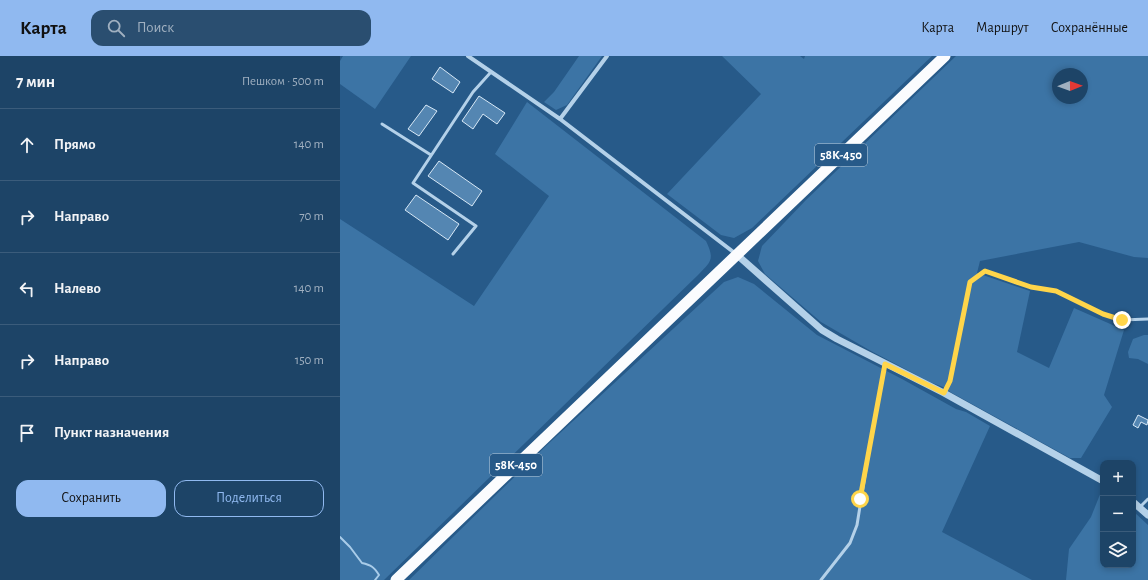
<!DOCTYPE html>
<html lang="ru">
<meta charset="utf-8">
<style>
:root{--surface:#1d4467;--page:#2a4e70;--text:#f1f3f6;--muted:#a0b0c0;--line:#3b5c7b;--accent:#90b9f0}
body{margin:0;font-family:"Alegreya Sans",sans-serif;background:var(--page);color:var(--text)}
.controls{position:absolute;right:12px;bottom:12px;display:grid;overflow:hidden;border-radius:8px;box-shadow:0 2px 6px #0003}
.controls button{width:36px;height:36px;display:grid;place-items:center;padding:0;border:0;border-bottom:1px solid var(--line);background:var(--surface);color:var(--text);font:20px sans-serif}
.compass{position:absolute;left:712px;top:12px;width:36px;height:36px;border-radius:50%;background:var(--surface);box-shadow:0 2px 6px #0003;rotate:89deg}
.stop{position:absolute;width:12px;height:12px;margin:-9px;border:3px solid #ffd54a;border-radius:50%;background:#fff}
.stop.end{background:#ffd54a;border-color:#fff;box-shadow:0 1px 4px #0008}
.list{margin:0;padding:0;list-style:none}
h2{display:flex;justify-content:space-between;align-items:center;height:52px;margin:0;padding:0 16px;font-size:17px}
h2 small{font-size:13px;font-weight:400;color:var(--muted)}
.list li{display:grid;grid-template-columns:26px 1fr auto;gap:12px;align-items:center;box-sizing:border-box;height:72px;padding:0 16px;border-top:1px solid var(--line)}
.list b{display:block;font-size:15px;white-space:nowrap}
.list em{font-size:13px;font-style:normal;color:var(--muted)}
.actions{display:flex;gap:8px;padding:12px 16px}
.actions a{flex:1;padding:9px 0;border:1px solid var(--accent);border-radius:12px;text-align:center;font-size:14px;color:var(--accent)}
.actions .main{background:var(--accent);color:#111}
.icon{flex:none;width:22px;height:22px;fill:none;stroke:currentColor;stroke-width:2;stroke-linecap:round;stroke-linejoin:round}
.map{position:relative;flex:none;width:808px;height:524px;overflow:hidden}
header{display:flex;align-items:center;gap:24px;box-sizing:border-box;height:56px;padding:0 20px;background:var(--accent);color:#111}
header strong{font-size:19px}
nav{display:flex;gap:22px;margin-inline-start:auto;font-size:14px}
.search{width:280px;height:36px;background:var(--page);display:flex;align-items:center;gap:10px;box-sizing:border-box;padding:0 14px;border-radius:12px;color:var(--muted);font-size:15px}
main{display:flex}
aside{flex:1;background:var(--surface)}
.map>svg:first-child{display:block}
.green{fill:#3c74a5;fill-rule:evenodd}
.lines{fill:none;stroke-linecap:round;stroke-linejoin:round}
.stream{stroke:#a9cce9;stroke-width:2}
.building{fill:#5486b2;stroke:#d8e9f7}
.service{stroke:#b4d1e9;stroke-width:3}
.minor{stroke:#b4d1e9;stroke-width:4}
.tertiary{stroke:#b4d1e9;stroke-width:7}
.trunk{stroke:#fbfcfe;stroke-width:11}
.route{stroke:#ffd54a;stroke-width:5}
.labels{text-anchor:middle;dominant-baseline:central;stroke-width:3;stroke-linejoin:round;paint-order:stroke}
.shield{fill:#275a89;stroke:#becedc;stroke-width:1}
.shield-label{font-size:13px;font-weight:bold;fill:#fff}
</style>
<header>
<strong>Карта</strong>
<div class="search"><svg class="icon" aria-label="search" viewBox="0 0 24 24"><circle cx="10" cy="10" r="6"/><path d="M15 15l6 6"/></svg>Поиск</div>
<nav><a>Карта</a><a>Маршрут</a><a>Сохранённые</a></nav>
</header>
<main>
<aside>
<h2>7 мин<small>Пешком · 500 m</small></h2>
<ul class="list">
<li><svg class="icon" aria-label="ahead" viewBox="0 0 24 24"><path d="M12 20V5M6 11l6-6 6 6"/></svg><div><b>Прямо</b></div><em>140 m</em></li>
<li><svg class="icon" aria-label="right" viewBox="0 0 24 24"><path d="M7 20v-9h11M14 6l5 5-5 5"/></svg><div><b>Направо</b></div><em>70 m</em></li>
<li><svg class="icon" aria-label="left" viewBox="0 0 24 24"><path d="M17 20v-9H6M10 6l-5 5 5 5"/></svg><div><b>Налево</b></div><em>140 m</em></li>
<li><svg class="icon" aria-label="right" viewBox="0 0 24 24"><path d="M7 20v-9h11M14 6l5 5-5 5"/></svg><div><b>Направо</b></div><em>150 m</em></li>
<li><svg class="icon" aria-label="arrive" viewBox="0 0 24 24"><path d="M6 21V4h12l-3 4 3 4H6"/></svg><div><b>Пункт назначения</b></div></li>
</ul>
<div class="actions"><a class="main">Сохранить</a><a>Поделиться</a></div>
</aside>
<div class="map">
<svg width="808" height="524" viewBox="0 0 808 524">
<rect width="100%" height="100%" fill="#275a89"/>
<path class="green" d="M3,0H71L35,53L0,28V5Z
M239,0H262L227,49L216,54L204,46L214,36Z
M382,0H460L464,3L465,0H592L412,172L394,182L381,179L327,138L421,38Z
M616,0H808V202L794,201L739,186L640,205L637,217L690,235L677,296L709,312L734,252L784,274L764,339L772,351L741,402H730L612,337L603,331L590,326L531,295L481,266L425,218L418,205L422,190L466,144ZM718,18H742V42H718Z
M187,46L366,185C375,204 371,205 358,219L44,524H0V163L134,250L209,140L155,98Z
M398,221L414,228L477,279L562,323L616,353L626,356L650,370L602,476L692,524H69L207,389L384,226Z
M804,279H808V308L798,303L789,302L788,296L793,283Z
M763,431V509H793V455L808,469V524H726L729,493L751,461Z"/>
<g class="lines">
<path class="stream" d="M0,481L10,491L22,507C31,509 34,511 39,519L35,524"/>
</g>
<path class="building" d="M100,11L120,26L113,37L92,23Z
M139,40L165,57L157,68L143,58L133,73L122,65Z
M86,49L97,55L79,80L68,73Z
M99,105L142,135L132,150L88,120Z
M76,139L119,168L108,184L65,154Z
M798,359L808,364L807,369L801,366L798,372L793,369Z"/>
<g class="lines">
<path class="service" d="M42,68L91,99
M113,198L136,170L73,127L133,36L151,16
M604,337L610,325L630,226L645,215L691,231L715,235L763,258L782,264L808,263
M800,451L808,443
M481,524L510,487L517,469L530,388L545,308"/>
<path class="minor" d="M128,0L220,63L396,198
M220,63L267,0"/>
<path class="tertiary" d="M396,198L482,274L497,283L604,337L763,425
M793,446L808,459"/>
<path class="trunk" d="M56,524L605,0"/>
</g>
<g class="lines">
<path class="route" d="M520,443L545,308L604,337L610,325L630,226L645,215L691,231L716,235L763,258L782,264"/>
</g>
<g class="labels">
<g class="shield">
<rect x="475" y="88" width="52" height="22" rx="3"/>
<rect x="150" y="398" width="52" height="22" rx="3"/>
</g>
<g class="shield-label">
<text x="501" y="99">58К-450</text>
<text x="176" y="409">58К-450</text>
</g>
</g>
</svg>
<div class="controls">
<button>+</button>
<button>−</button>
<button><svg class="icon" aria-label="layers" viewBox="0 0 24 24"><path d="M12 4l9 5-9 5-9-5zM3 14l9 5 9-5"/></svg></button>
</div>
<svg class="compass" viewBox="-18 -18 36 36"><path d="M0-13l5 13h-10z" fill="#e53935"/><path d="M0 13l5-13h-10z" fill="#a0b0c0"/></svg>
<div class="stop" style="left:520px;top:443px"></div>
<div class="stop end" style="left:782px;top:264px"></div>
</div>
</main>
